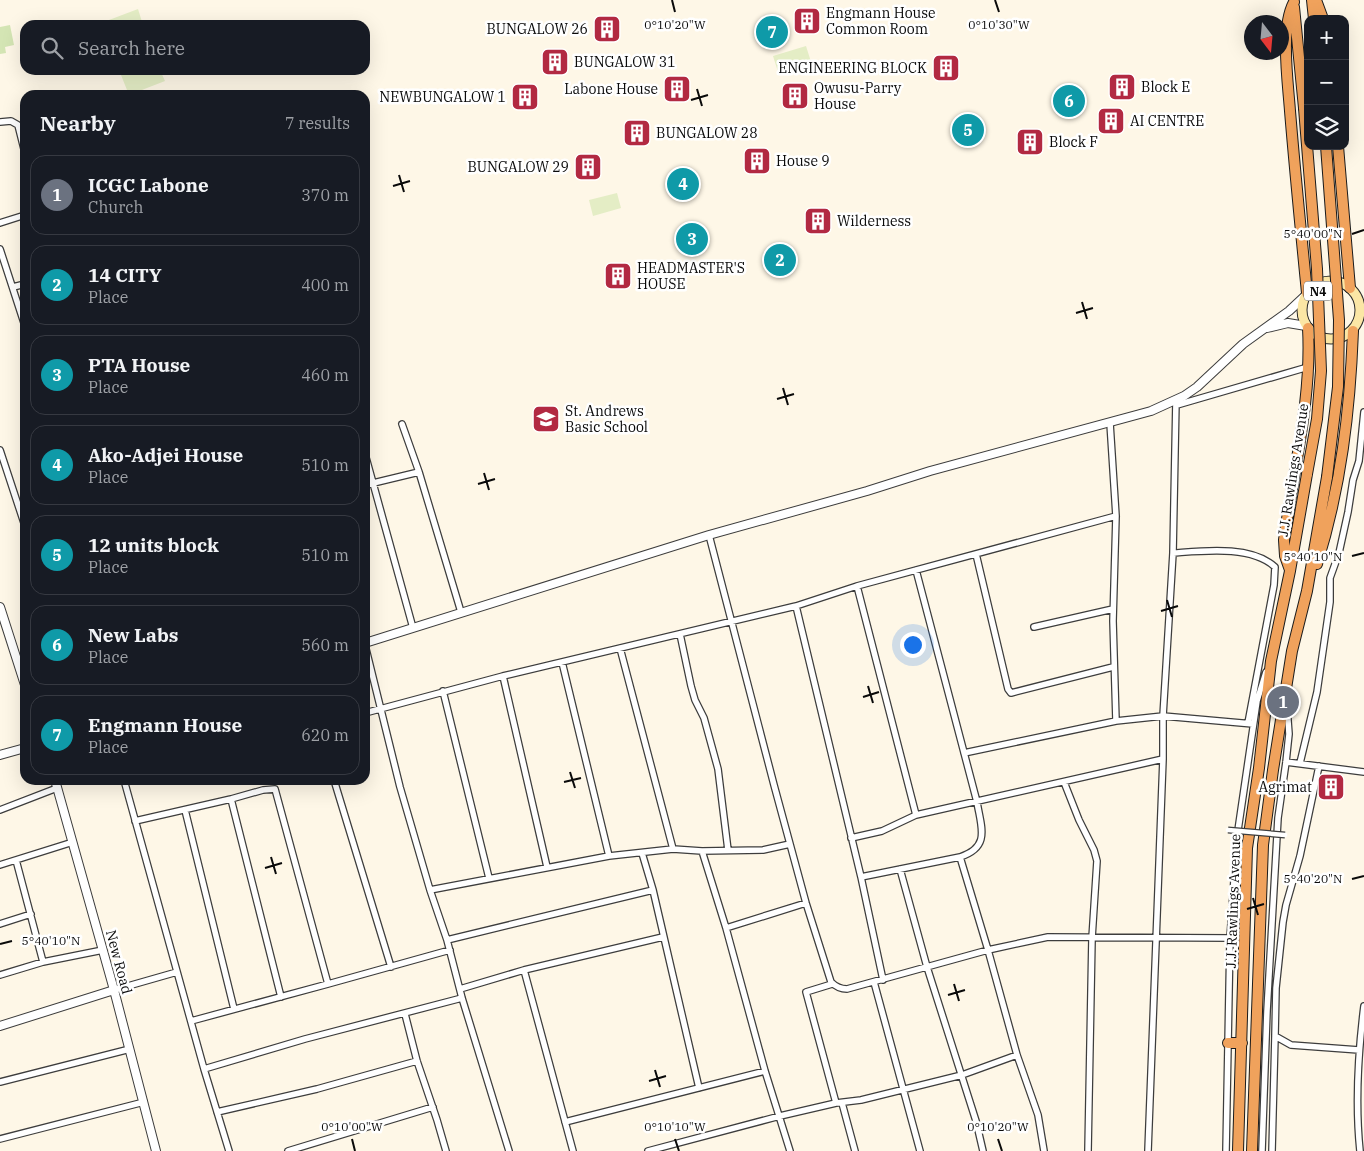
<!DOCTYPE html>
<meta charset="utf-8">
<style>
:root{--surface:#171b24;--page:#242831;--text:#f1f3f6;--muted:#9ea1a6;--line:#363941;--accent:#d93025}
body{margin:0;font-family:"IBM Plex Serif",serif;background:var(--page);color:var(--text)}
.controls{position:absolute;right:15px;top:15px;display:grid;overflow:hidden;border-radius:10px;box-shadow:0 5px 20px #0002}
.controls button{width:45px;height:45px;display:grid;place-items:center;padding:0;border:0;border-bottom:1px solid var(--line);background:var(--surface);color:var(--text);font:25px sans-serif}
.compass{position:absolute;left:1244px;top:15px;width:45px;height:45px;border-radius:50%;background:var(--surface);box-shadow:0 5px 20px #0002;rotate:164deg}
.you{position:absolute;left:912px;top:644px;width:18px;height:18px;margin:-12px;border:4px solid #fff;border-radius:50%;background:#1a73e8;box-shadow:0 0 0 8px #1a73e833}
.badge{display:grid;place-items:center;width:32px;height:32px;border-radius:50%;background:var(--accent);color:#fff;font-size:16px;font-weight:700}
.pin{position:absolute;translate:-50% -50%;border:2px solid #fff;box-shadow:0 1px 5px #0006}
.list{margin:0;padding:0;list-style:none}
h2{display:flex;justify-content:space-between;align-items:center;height:65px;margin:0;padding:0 20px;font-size:21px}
h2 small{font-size:16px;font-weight:400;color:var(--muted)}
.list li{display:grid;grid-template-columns:32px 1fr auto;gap:15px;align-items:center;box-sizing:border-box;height:80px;margin:0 10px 10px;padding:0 10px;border:1px solid var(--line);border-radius:15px}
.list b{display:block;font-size:19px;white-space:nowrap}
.list p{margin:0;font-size:16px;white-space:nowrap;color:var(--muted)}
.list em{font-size:16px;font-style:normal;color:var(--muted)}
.icon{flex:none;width:28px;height:28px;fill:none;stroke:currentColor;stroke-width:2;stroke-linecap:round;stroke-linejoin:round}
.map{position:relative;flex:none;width:1364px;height:1151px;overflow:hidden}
.search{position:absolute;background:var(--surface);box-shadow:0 5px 20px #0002;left:20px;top:20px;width:350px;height:55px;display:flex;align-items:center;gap:12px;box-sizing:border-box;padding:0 18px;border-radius:15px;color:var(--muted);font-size:19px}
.panel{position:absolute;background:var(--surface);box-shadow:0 5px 20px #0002;left:20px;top:90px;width:350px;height:695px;border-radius:15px}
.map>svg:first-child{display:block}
.grass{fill:#d4e5b4}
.pitch{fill:#e4edc5}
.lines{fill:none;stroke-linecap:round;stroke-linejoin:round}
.minor-casing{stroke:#3d3d3d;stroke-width:8}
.tertiary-casing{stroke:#3d3d3d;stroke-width:10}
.secondary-casing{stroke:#2c2c2c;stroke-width:11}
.trunk-casing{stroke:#1b1b1b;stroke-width:12}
.minor{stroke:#fff;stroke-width:5.5}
.tertiary{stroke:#fff;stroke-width:8}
.secondary{stroke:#fbe6a5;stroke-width:9}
.trunk{stroke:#f0a25c;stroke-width:10}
.pedestrian-bridge-casing{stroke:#3d3d3d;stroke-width:7;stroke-linecap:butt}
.trunk-bridge-casing{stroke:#1b1b1b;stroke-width:12;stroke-linecap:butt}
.pedestrian-bridge{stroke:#fff;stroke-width:4.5}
.trunk-bridge{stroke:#f0a25c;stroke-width:10}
.ticks{fill:none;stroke:#0a0a0a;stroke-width:2}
.labels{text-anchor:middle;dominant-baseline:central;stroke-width:5;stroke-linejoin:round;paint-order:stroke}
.shield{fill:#fff;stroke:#545454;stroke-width:1}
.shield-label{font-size:12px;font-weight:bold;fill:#0a0a0a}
.poi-label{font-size:14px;fill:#0a0a0a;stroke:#fff;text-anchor:start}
.street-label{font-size:14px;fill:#0a0a0a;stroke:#fff}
.ticks-label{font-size:12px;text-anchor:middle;fill:#0a0a0a;stroke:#fff;stroke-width:5;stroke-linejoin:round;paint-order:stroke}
</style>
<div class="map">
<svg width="1364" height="1151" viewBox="0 0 1364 1151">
<rect width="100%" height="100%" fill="#fef7e7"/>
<path class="grass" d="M10,25L14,45L5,47L6,53L0,54V27Z"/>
<path class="pitch" d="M138,9L143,25H102L101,23Z
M806,46L812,65L779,75L773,56Z
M119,70H160L165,81L129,95Z
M617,193L621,208L593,216L589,200Z"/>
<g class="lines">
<g class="minor-casing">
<path id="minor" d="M0,122L11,121L18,125L25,153
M0,223L25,215
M0,249L25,326
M13,287L25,284
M1177,405L1308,367
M1110,423L1116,516L1113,621L1116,721
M402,424L419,472L461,612
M0,450L25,526
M365,454L413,628
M365,485L419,472
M709,535L774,785L806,903L831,982C836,987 840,989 847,989L988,950L1048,937L1230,938
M1173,553C1203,551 1251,545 1275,567L1274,585L1248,723
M976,554L1008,689L1011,693L1113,667
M916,570L977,802C981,827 991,847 960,857L988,950L1017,1055L1038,1115L1044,1151
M857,586L916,815
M796,606L861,877L960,857
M1034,627L1113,609
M680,634L691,686L695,700L704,718L718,769L728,850
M365,645L400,787L430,890L447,940L462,998L509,1151
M620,648L673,849
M562,662L609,856
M503,676L547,867
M443,691L489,878
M365,713L503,676L796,606L857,586L1116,516
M964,753L1116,721L1163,716L1253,724
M1286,762L1364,772
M1300,763L1317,692L1330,602V578L1339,553L1348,512L1353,480L1359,461L1364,412
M1319,766L1300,856L1286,905L1283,922L1276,988L1275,1036L1291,1045L1359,1050
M124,780L204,1069L229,1151
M334,780L391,967
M1064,782L1079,820L1094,850L1097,861L1092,938L1088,1151
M231,799L281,997
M0,810L57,788
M185,810L234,1009
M135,821L231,799L263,790L275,789L328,984
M851,838L882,831L916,815L1163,759
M702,851L726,928L765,1071L790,1151
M642,853L653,890L699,1088
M16,860L43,962
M0,865L73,842
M900,869L927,967L976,1121L983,1151
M861,877L883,980
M430,890L609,856L673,849L702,851L763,850L790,844
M0,924L31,914
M726,928L806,903
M447,940L653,890
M524,970L573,1151
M0,975L43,962L103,950
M874,982L920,1151
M832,984L806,992L836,1103
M460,989L524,970L663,937
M114,990L177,972
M405,1014L417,1061L437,1120L446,1151
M191,1021L328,984L450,950
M204,1069L305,1039L462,998
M0,1082L130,1049
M842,1103L855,1151
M217,1112L317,1089L417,1061
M565,1122L765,1071
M0,1139L144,1102
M288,1151L433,1107
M648,1151L780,1116L836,1103L861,1100L962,1075L1017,1055
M1148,1151L1163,759V716L1173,553L1176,400
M1226,1151L1230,938L1237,837L1257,701L1266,672
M1262,1151L1267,1011L1278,818L1286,762L1289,734L1287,707
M1272,1151L1275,1036
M1360,1151C1355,1103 1358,1054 1364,1006"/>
</g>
<g class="tertiary-casing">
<path id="tertiary" d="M1267,328L1288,323L1306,326
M0,607L25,685
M365,643L709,535L867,491L930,471L1151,411L1184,396L1197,387L1243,344L1289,311L1304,297
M0,755L25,748
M55,780L114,990L156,1151
M0,1026L114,990"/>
</g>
<g class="secondary-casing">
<path id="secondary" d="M1302 310a29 29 0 1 1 58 0a29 29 0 1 1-58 0Z"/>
</g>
<g class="trunk-casing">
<path id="trunk" d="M1312,0L1314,19
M1316,0L1323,19
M1294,2C1280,28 1288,82 1290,111C1295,172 1301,232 1307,293
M1294,7L1304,108
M1338,146L1350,288
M1317,564C1341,487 1350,411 1353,331
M1290,570L1285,556L1284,540C1293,470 1312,400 1308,328
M1228,1043H1242
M1238,1151L1247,848L1259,768L1271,661L1290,571L1307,474
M1252,1151L1263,845L1273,770L1292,651L1307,591L1327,477"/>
</g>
<use href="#minor" class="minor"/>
<use href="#tertiary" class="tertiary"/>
<use href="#secondary" class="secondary"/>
<use href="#trunk" class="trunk"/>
<g class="pedestrian-bridge-casing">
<path id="pedestrian-bridge" d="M1228,830L1285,835"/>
</g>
<g class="trunk-bridge-casing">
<path id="trunk-bridge" d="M1304,108L1317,269L1321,371L1317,419L1307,474
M1326,146L1339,320L1338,387L1327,477"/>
</g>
<use href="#pedestrian-bridge" class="pedestrian-bridge"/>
<use href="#trunk-bridge" class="trunk-bridge"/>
</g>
<path class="ticks" d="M672,0L675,12M995,0L999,12M697,89L702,106M691,100L708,95M399,175L404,192M393,186L410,181M1352,234L1364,230M1082,302L1087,319M1076,313L1093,308M783,388L788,405M777,399L794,394M484,473L489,490M478,484L495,479M1352,556L1364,553M1167,600L1172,617M1161,611L1178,606M868,686L873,703M863,697L879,692M570,772L575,788M564,782L581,778M271,857L276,874M265,868L282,863M1352,879L1364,876M1253,898L1258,915M1247,909L1264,904M0,944L12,941M954,984L959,1001M948,995L965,990M655,1070L660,1087M649,1081L666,1076M352,1139L355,1151M675,1139L679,1151M998,1139L1002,1151"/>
<defs>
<g id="building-square" transform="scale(1.4375)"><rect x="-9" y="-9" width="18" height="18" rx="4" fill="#b22942" stroke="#fff"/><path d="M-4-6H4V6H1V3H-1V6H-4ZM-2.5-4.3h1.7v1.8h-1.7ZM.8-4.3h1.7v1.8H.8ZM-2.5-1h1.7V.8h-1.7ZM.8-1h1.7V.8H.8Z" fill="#fff"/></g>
<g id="school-square" transform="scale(1.4375)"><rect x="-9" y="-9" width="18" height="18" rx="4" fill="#b22942" stroke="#fff"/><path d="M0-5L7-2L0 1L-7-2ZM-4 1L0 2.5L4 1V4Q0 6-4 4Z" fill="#fff"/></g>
</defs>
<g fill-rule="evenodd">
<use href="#building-square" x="807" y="21"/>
<use href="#building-square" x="607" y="29"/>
<use href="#building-square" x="555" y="62"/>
<use href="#building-square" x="946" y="68"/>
<use href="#building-square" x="1122" y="87"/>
<use href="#building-square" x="677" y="89"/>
<use href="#building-square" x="795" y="96"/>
<use href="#building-square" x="525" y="97"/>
<use href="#building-square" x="1111" y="121"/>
<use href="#building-square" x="637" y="133"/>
<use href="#building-square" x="1030" y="142"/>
<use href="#building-square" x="757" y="161"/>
<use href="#building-square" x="588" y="167"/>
<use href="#building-square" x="818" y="221"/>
<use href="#building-square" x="618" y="276"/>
<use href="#school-square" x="546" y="419"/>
<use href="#building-square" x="1331" y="787"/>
</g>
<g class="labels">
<rect class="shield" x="1304" y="281.5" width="28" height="19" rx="4"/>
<g class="shield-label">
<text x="1318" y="291">N4</text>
</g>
<g class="poi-label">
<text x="826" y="13">Engmann House<tspan x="826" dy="16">Common Room</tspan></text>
<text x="588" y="29" text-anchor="end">BUNGALOW 26</text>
<text x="574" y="62">BUNGALOW 31</text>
<text x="927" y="68" text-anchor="end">ENGINEERING BLOCK</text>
<text x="1141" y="87">Block E</text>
<text x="814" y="88">Owusu-Parry<tspan x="814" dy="16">House</tspan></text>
<text x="658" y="89" text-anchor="end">Labone House</text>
<text x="506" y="97" text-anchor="end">NEWBUNGALOW 1</text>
<text x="1130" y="121">AI CENTRE</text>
<text x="656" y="133">BUNGALOW 28</text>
<text x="1049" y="142">Block F</text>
<text x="776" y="161">House 9</text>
<text x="569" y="167" text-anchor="end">BUNGALOW 29</text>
<text x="837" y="221">Wilderness</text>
<text x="637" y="268">HEADMASTER'S<tspan x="637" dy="16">HOUSE</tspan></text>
<text x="565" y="411">St. Andrews<tspan x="565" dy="16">Basic School</tspan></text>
<text x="1312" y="787" text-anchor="end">Agrimat</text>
</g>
<g class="street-label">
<text transform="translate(1293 470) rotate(-81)">J.J. Rawlings Avenue</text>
<text transform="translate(1233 901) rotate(-88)">J.J. Rawlings Avenue</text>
<text transform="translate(119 962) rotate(75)">New Road</text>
</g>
</g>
<g class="ticks-label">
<text x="675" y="29">0°10'20"W</text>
<text x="999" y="29">0°10'30"W</text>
<text x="1313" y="238">5°40'00"N</text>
<text x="1313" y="561">5°40'10"N</text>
<text x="1313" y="883">5°40'20"N</text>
<text x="51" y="945">5°40'10"N</text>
<text x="352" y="1131">0°10'00"W</text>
<text x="675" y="1131">0°10'10"W</text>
<text x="998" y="1131">0°10'20"W</text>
</g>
</svg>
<div class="controls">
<button>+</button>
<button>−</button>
<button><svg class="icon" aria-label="layers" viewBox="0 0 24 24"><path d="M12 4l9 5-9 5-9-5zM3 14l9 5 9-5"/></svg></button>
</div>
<svg class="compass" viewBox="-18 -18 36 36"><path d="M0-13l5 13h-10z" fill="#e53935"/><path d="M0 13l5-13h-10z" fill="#9ea1a6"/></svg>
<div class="you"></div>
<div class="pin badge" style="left:1283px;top:702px;background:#6b7280">1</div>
<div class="pin badge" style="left:780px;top:260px;background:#0f9aa8">2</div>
<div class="pin badge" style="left:692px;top:239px;background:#0f9aa8">3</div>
<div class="pin badge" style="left:683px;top:184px;background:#0f9aa8">4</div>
<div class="pin badge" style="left:968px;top:130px;background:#0f9aa8">5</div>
<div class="pin badge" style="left:1069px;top:101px;background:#0f9aa8">6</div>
<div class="pin badge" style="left:772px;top:32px;background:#0f9aa8">7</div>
<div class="search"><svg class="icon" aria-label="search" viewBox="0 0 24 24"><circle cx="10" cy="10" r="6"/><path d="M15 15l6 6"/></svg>Search here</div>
<section class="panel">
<h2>Nearby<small>7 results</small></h2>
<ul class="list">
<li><span class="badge" style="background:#6b7280">1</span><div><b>ICGC Labone</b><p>Church</p></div><em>370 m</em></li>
<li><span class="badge" style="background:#0f9aa8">2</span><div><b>14 CITY</b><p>Place</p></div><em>400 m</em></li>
<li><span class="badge" style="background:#0f9aa8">3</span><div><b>PTA House</b><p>Place</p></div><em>460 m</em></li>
<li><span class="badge" style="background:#0f9aa8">4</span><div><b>Ako-Adjei House</b><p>Place</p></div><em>510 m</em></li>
<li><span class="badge" style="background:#0f9aa8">5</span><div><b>12 units block</b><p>Place</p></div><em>510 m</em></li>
<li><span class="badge" style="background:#0f9aa8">6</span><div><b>New Labs</b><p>Place</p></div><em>560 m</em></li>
<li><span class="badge" style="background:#0f9aa8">7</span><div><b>Engmann House</b><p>Place</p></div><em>620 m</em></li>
</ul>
</section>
</div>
